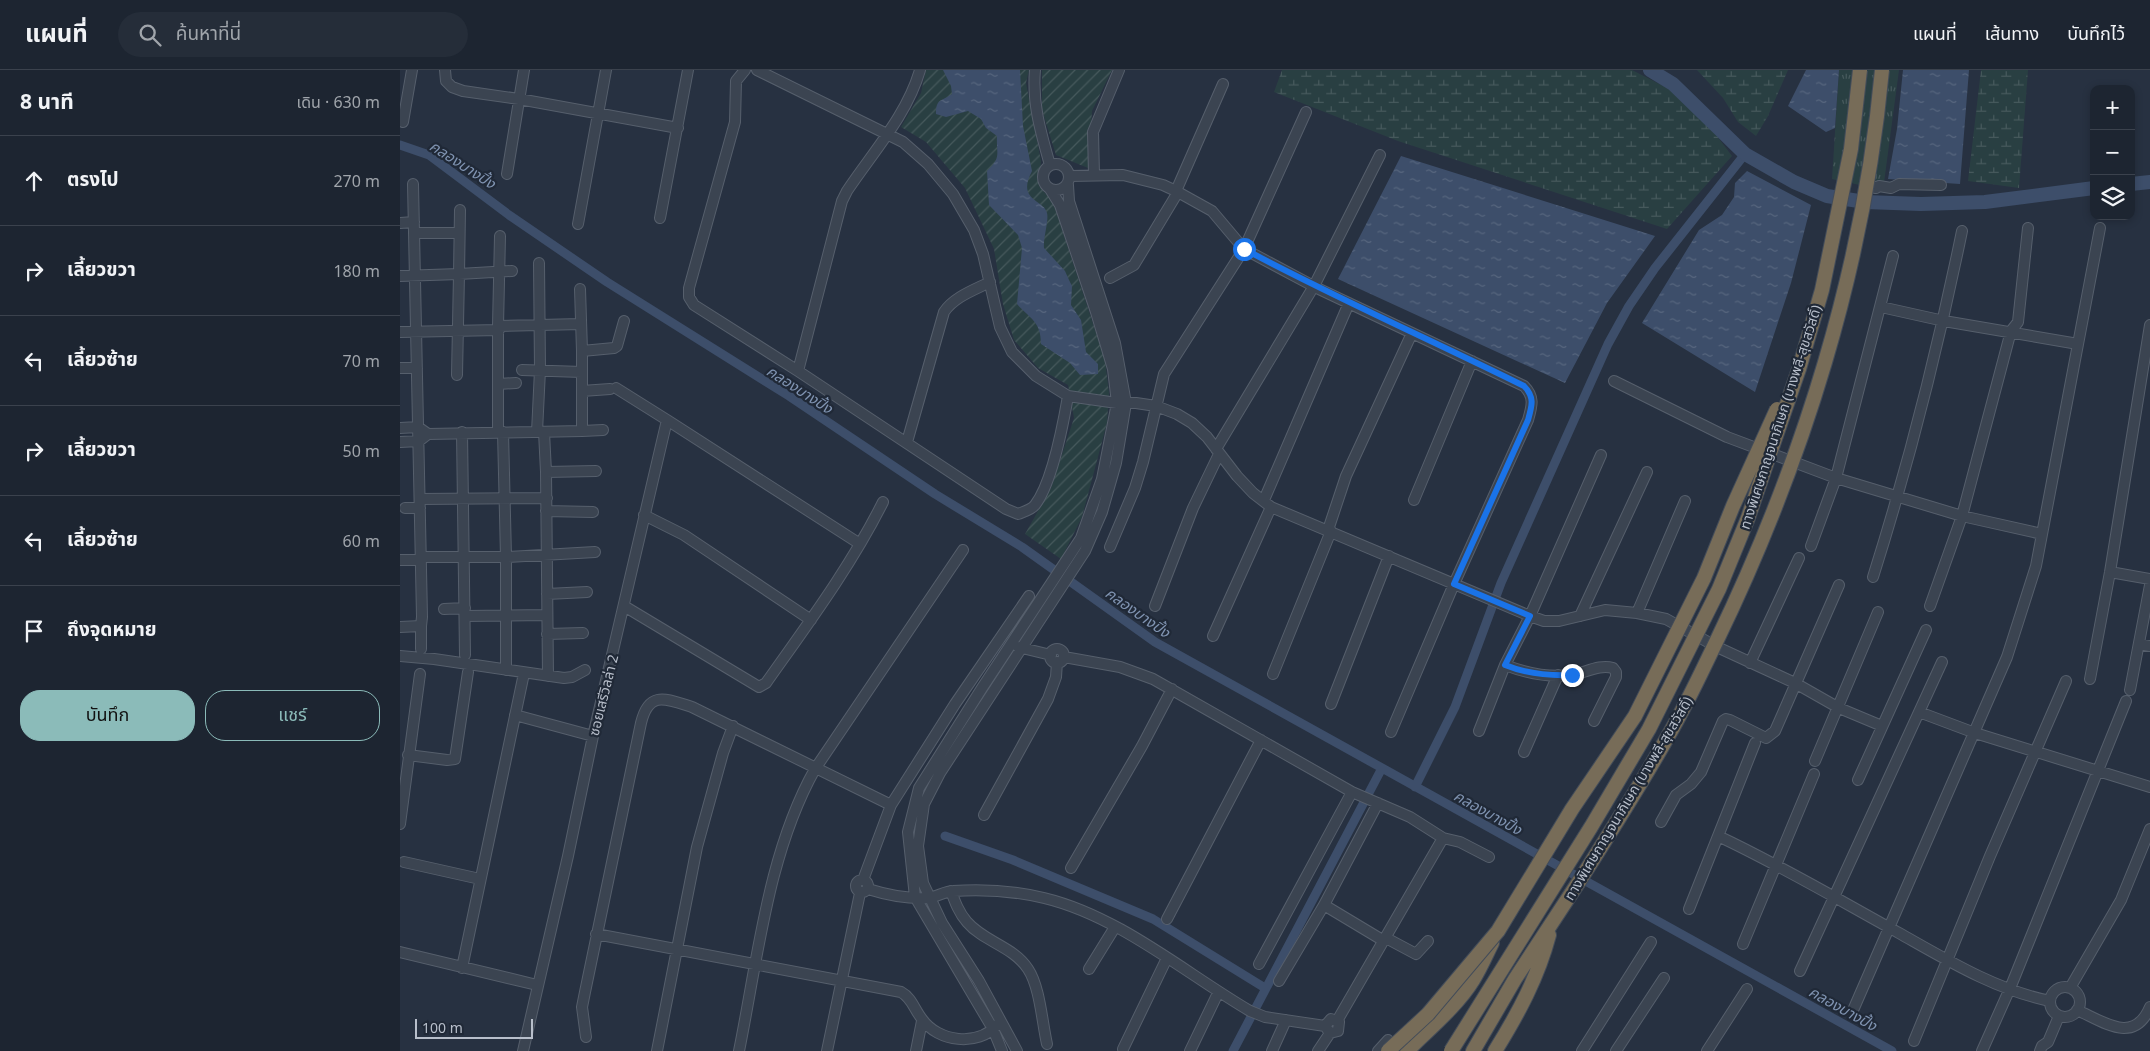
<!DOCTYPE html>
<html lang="th">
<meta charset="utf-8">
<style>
:root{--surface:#1d2531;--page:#252d39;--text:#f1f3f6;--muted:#a0a5ab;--line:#3b424d;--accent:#8bbbb9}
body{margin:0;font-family:"Noto Sans","Noto Sans Thai",sans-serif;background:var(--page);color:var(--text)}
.controls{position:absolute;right:15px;top:15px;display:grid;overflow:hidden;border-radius:10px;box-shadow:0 2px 8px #0003}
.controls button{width:45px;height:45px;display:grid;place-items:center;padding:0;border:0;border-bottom:1px solid var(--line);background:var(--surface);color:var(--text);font:25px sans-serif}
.scale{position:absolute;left:15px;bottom:12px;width:118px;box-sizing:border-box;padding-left:5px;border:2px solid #b8bfcb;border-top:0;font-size:14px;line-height:18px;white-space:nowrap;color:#b8bfcb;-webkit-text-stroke:4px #202937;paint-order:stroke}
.stop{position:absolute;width:15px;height:15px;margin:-11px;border:4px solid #1a73e8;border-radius:50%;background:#fff}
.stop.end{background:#1a73e8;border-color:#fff;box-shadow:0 1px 5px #0008}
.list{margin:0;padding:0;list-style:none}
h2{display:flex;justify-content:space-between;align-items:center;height:65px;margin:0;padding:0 20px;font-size:21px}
h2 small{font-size:16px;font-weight:400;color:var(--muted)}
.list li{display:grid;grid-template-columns:32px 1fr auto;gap:15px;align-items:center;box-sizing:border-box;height:90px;padding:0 20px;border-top:1px solid var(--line)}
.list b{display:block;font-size:19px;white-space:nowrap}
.list em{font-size:16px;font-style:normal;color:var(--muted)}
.actions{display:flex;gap:10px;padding:15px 20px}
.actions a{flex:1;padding:11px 0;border:1px solid var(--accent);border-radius:20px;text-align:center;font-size:18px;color:var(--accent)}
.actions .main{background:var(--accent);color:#111}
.icon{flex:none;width:28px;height:28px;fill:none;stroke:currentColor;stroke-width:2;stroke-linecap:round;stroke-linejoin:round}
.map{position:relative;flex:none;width:1750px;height:981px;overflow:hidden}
header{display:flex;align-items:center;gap:30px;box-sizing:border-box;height:70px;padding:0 25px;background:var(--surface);border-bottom:1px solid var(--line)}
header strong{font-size:24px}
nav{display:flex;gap:28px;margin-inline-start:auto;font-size:18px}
.search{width:350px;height:45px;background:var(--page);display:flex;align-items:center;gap:12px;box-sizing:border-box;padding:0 18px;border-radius:28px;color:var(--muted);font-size:19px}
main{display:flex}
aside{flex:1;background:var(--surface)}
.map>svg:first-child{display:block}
.grass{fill:url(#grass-tufts)}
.wetland{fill:url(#wetland-marsh)}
.garden{fill:url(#garden-furrows)}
.water{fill:url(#water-ripples)}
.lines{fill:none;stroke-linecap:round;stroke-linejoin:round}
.canal{stroke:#3d4e6a;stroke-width:9}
.river{stroke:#3d4e6a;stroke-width:14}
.minor-casing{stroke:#565f6c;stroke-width:12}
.highway-casing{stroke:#434c59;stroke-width:16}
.minor{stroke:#3b4451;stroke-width:10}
.highway{stroke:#776c58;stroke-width:14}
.highway-bridge-casing{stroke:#434c59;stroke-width:16;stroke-linecap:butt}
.highway-bridge{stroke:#776c58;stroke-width:14}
.route{stroke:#1a73e8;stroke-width:6}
.labels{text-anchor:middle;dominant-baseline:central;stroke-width:4.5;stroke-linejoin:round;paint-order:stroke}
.street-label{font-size:14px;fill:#b8bfcb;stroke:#202937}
.water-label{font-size:15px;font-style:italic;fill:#8094b2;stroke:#202937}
</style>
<header>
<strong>แผนที่</strong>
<div class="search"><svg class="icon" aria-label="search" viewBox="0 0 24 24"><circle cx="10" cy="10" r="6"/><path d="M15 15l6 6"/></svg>ค้นหาที่นี่</div>
<nav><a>แผนที่</a><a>เส้นทาง</a><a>บันทึกไว้</a></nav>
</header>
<main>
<aside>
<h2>8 นาที<small>เดิน · 630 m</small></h2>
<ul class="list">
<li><svg class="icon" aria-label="ahead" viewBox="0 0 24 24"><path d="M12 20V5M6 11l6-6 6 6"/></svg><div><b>ตรงไป</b></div><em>270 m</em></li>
<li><svg class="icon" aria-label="right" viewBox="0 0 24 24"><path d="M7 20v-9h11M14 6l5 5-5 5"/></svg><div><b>เลี้ยวขวา</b></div><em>180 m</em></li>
<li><svg class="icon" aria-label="left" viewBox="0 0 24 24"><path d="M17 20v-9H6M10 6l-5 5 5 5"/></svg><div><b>เลี้ยวซ้าย</b></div><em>70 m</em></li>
<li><svg class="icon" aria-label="right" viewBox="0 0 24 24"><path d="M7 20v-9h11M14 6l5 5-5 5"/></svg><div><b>เลี้ยวขวา</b></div><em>50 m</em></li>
<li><svg class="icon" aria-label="left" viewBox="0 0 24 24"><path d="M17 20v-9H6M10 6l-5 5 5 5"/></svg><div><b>เลี้ยวซ้าย</b></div><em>60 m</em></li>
<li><svg class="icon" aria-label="arrive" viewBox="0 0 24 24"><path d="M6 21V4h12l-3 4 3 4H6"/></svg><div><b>ถึงจุดหมาย</b></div></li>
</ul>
<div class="actions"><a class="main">บันทึก</a><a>แชร์</a></div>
</aside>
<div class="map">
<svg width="1750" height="981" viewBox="0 0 1750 981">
<defs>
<pattern id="grass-tufts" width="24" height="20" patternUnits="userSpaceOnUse" patternTransform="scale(1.25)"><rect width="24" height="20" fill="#293f42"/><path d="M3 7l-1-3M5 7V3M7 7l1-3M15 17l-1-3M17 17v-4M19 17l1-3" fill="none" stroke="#46595c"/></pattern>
<pattern id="wetland-marsh" width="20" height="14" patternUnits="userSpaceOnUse" patternTransform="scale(1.25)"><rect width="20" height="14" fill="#293f42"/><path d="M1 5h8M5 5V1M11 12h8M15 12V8" fill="none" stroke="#46595c"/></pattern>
<pattern id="garden-furrows" width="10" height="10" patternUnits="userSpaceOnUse" patternTransform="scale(1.25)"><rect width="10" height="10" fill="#293f42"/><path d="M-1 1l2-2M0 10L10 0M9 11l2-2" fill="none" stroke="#46595c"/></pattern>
<pattern id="water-ripples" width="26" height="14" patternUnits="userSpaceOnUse" patternTransform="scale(1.25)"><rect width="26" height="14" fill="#3d4e6a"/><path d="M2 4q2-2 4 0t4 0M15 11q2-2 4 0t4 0" fill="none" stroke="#57667e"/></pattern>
</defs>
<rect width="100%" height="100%" fill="#273141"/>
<path class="grass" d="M1439,0H1499L1483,120L1432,109Z"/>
<path class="wetland" d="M882,0H1232L1289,29L1332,86L1267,159L998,71L874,22Z
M1297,0H1388L1368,46L1356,66L1338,52L1323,28Z
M1581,0H1628L1619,118L1568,111Z"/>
<path class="garden" d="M526,0H629L626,13L641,91L639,116L653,132L705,290L709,323L707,353L682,447L661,489L625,464L651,418L674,348L668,315L638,298L614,270L603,234L594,179L565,118L526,72L501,57L521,23Z
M642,0H712L692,41L688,98L656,85L642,40Z"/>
<path class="water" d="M543,0H620L623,56L632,101C616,131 644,129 647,143C649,151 643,168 644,178L665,201L669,210L672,216L671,235L681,250L686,282L698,294V304L680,305L670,293L641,274C641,251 630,249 617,234L622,178L618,165L589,135L587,101C602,87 596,84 597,66L586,58L581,49L568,41L546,47L536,44C536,28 541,32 552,24L551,16Z
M1406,0H1439L1435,58L1426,62L1388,36Z
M1503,0H1569L1560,114L1488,109L1497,59Z
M1001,86L1255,166L1207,233L1165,313L938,209Z
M1347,101L1411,135L1391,213L1355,322L1242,253L1299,160L1322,145L1334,127L1335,113Z"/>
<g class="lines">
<path class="canal" d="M0,75L29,85L109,145L207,212L389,326L535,424L622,477L755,572L1492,981
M1015,717L1055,637L1101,513L1208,274L1229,236L1255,198L1345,84
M545,766L613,790L753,849L865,918
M833,981L982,698"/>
<path class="river" d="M1250,0L1273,14L1345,84L1394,112L1427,126L1465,132L1521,134L1585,132L1694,118
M1731,114L1750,112"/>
<g class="minor-casing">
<path id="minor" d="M45,0L46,11L52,17L63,21L119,29L278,58
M345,0L336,11L335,52L289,218V227L294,235L398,301L606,439L618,444C623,442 631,440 635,435C652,413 663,355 668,326
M357,0L503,72L528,94L553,124L574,160L583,184L600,257L612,282L636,306L668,326L717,333H736L756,336L777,344L792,353L807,367L837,406L853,423L871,437L1130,546L1144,551H1159L1205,540L1237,543L1266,549L1317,577L1395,613L1439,638L1482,656
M635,0C632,34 641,63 650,95
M3,52L12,0
M643 107a13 13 0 1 1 26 0a13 13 0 1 1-26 0Z
M107,104L124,0
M694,105L693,62L719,0
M670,106L723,105L763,115L776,121L812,141L844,179L919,219L1124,316C1135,327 1132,336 1128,350L1054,514L991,662
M1465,116L1476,118L1479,116L1491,118L1499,114L1541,115
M776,121L823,14
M60,140L59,204L112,201
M260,148L288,0
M0,153L14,152
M178,154L206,0
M14,163H59
M0,206L59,204L57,305
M710,208L734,195L778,122
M180,219L182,281
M1481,237L1544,251L1678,274
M98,256L100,166
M0,262L99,260
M0,298H17
M122,300L182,302
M398,301L442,131L447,121C473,82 507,45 520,0
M1214,311L1327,367L1436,408L1562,446L1642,464
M98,314L116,313
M182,321L210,319
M267,350L460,474
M0,358L18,357L28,364L19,371L0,372
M182,361L203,360
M62,362L65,585
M98,362V256L181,254
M103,362L106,487V600
M137,362L140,300L139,193
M144,362L146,402L148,606
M28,364L182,361V281L214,278L217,276L224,251
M507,372L544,242C554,227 574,220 590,212
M816,379L914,216L980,85
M146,402L196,401
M20,429L147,428
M864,430L949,233
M1014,430L1072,291
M5,438H20
M146,441L193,442
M244,445L284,465L411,550
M928,460L946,406L1012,263
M1411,476L1436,408L1493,186
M710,477L735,418L743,392L764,304L844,179L906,42
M21,487H106L195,482
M0,490H21
M1710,502L1750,509
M1473,507C1509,393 1538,278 1562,161
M147,524L187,522
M224,536L359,617L366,613C407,555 451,496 483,432
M755,536L793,438L819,384
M1530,536L1562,446L1611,261L1618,252L1628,158
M44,539L65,538
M1237,543L1285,431
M65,546L147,545
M1180,546L1247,402
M21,556V579
M0,557L21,556L22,547L13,114
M147,564L183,563
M813,566L871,437
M1739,574L1750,576
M618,577L651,585
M650 586a7 7 0 1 1 14 0a7 7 0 1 1-14 0Z
M0,586L34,589L164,608L172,607L185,600
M664,587L720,597L753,609L952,722L1010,747L1043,768L1060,772L1089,787
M1350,593L1399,488
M1105,595C1126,603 1148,608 1171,605C1185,603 1199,594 1213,598L1216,602V607L1194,651
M873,604L931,461
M1690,609L1710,502L1750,255
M1730,620L1750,515
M931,634L989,486
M1519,642L1575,663L1750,717
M115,645L193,666
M1079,661L1105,595L1130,546L1201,385
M1124,682L1158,605
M8,685L47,690L55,689L68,602
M1415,691L1478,542
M1458,710L1526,560
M584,745L648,629L656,607L657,592
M1261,752L1276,725L1291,714L1301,702L1323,651L1326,649L1330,650L1366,668L1375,661L1439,515
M0,754L20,604
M1318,766C1380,795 1439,830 1499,863C1547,890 1596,920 1650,931
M4,792L80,809
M671,798L742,676L772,619
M456 816a6 6 0 1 1 12 0a6 6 0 1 1-12 0Z
M463,810L491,735L555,634L629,526
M468,819C487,825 507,829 528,828C537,827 545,821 553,821C583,819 615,821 644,828C719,846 785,903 850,941L865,947L925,956
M551,821C555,832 559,843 567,852C584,872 613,876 628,899C640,917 642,952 647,974
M924,835L984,871
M1289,839L1355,673
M767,849L861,670
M196,864L501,922C512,928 514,939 522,949C538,972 578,977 597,955
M986,868L1016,884L1028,871
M1343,874L1414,704
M0,882L137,915
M859,894L952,722
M62,898L123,608
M689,899L715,857
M1400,901L1542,592
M879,911L924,835L978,733
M1650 932a15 15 0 1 1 30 0a15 15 0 1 1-30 0Z
M1670,918L1721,830L1750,759
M1454,938L1607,587L1636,496L1700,158
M1677,940C1704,952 1734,975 1750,937
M937,951L1043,768
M186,967L182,937L185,922L241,653C249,620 266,629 292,637L491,735
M1514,971L1590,786L1666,611
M723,979L767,888
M123,981L168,786L193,666L267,350L216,318
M257,981L297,777L323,683L333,656
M339,981C358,887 368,783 415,699L563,480
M427,981L460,823
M516,981L522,951
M602,981L593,959L515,827L508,762L519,718L582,618L681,468L702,409L717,333L713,299L696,242L660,135L650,119
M617,981L579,911L542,853L523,813L518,776L524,734L540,703L685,481L702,442L716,393L726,333L715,273L669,131L668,115
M790,981L818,923
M872,981L886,950
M918,981L930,963L938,961L939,952L931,949L925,956L930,963
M978,981L988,970L1001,981
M1182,981L1251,872
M1216,981L1264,908
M1307,981L1347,919
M1582,981L1611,916L1726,631
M1640,981L1642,976L1648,972L1659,946"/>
</g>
<g class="highway-casing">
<path id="highway" d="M1007,981C1028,960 1057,936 1073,910C1080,899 1086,885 1092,873
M1073,981L1115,909L1180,810
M1095,981C1118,944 1138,907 1149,865"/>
</g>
<use href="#minor" class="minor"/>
<use href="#highway" class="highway"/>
<g class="highway-bridge-casing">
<path id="highway-bridge" d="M1180,810C1210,763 1240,716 1267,668C1286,636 1301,603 1317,570C1403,392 1464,197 1482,0
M988,981L1028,944L1098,861L1172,739L1235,646L1304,508L1333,436L1377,339
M1051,981L1191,757L1249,659L1319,519L1348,448L1368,389L1399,299L1422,220L1451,79L1460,0"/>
</g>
<use href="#highway-bridge" class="highway-bridge"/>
</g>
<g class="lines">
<path class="route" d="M844,179C936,228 1031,270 1124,316C1135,327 1132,336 1128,350L1054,514L1130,546L1105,595C1127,604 1148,606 1172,605"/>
</g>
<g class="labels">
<g class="street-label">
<text transform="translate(1380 347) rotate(-72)">ทางพิเศษกาญจนาภิเษก (บางพลี-สุขสวัสดิ์)</text>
<text transform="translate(203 625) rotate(-76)">ซอยเสรีวิลล่า 2</text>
<text transform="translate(1228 728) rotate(-59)">ทางพิเศษกาญจนาภิเษก (บางพลี-สุขสวัสดิ์)</text>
</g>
<g class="water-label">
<text transform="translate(63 94) rotate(33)">คลองบางปิ้ง</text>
<text transform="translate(400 319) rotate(33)">คลองบางปิ้ง</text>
<text transform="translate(738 542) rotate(35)">คลองบางปิ้ง</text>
<text transform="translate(1088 742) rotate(29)">คลองบางปิ้ง</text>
<text transform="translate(1443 938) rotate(29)">คลองบางปิ้ง</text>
</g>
</g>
</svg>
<div class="controls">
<button>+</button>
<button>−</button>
<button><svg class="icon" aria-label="layers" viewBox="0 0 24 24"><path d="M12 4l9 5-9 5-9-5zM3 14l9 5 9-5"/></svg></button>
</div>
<div class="scale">100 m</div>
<div class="stop" style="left:844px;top:179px"></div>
<div class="stop end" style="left:1172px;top:605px"></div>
</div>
</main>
